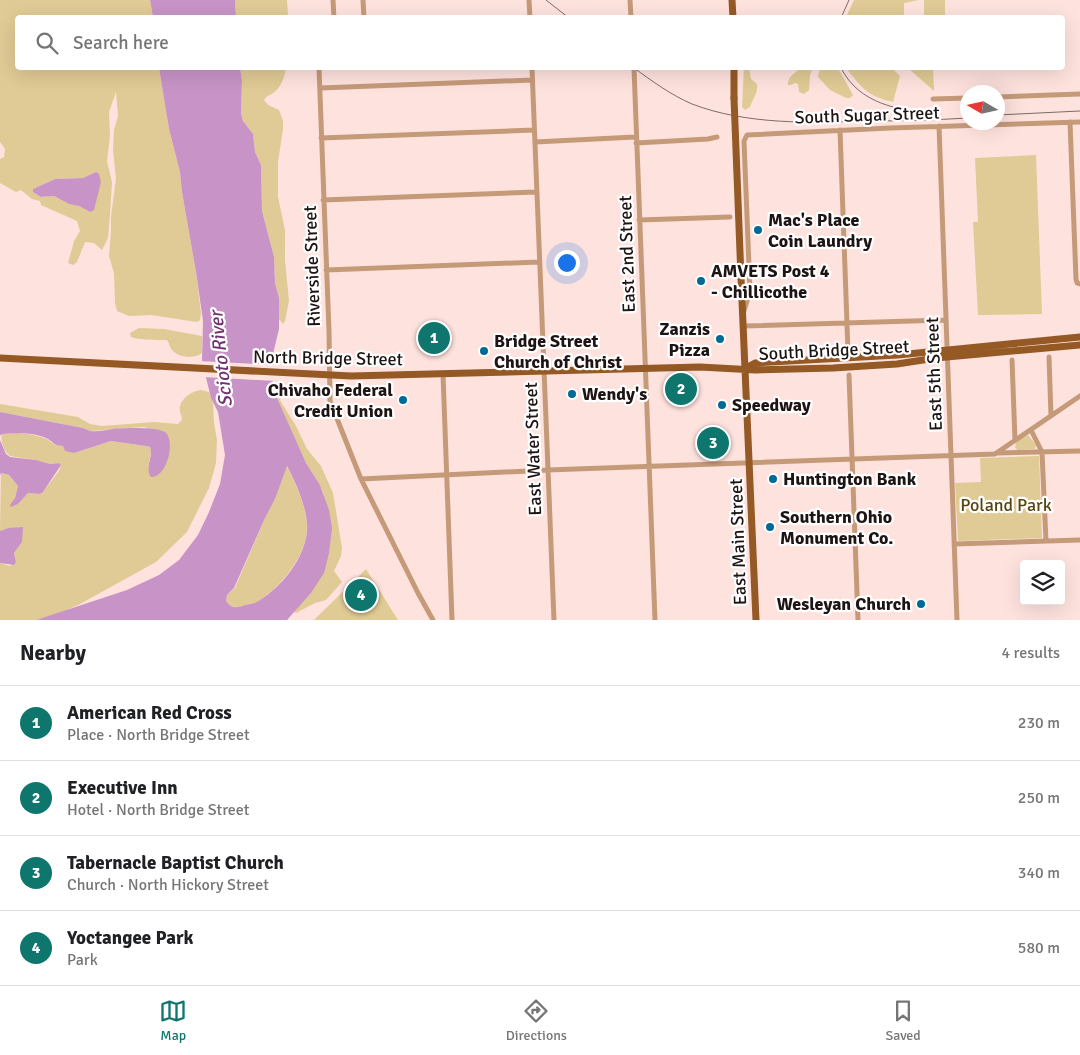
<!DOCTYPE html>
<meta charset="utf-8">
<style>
:root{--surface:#fff;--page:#f6f6f6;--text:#202124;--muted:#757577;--line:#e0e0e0;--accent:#0f766e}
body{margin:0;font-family:Signika,sans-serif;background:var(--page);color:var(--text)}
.controls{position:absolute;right:15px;bottom:15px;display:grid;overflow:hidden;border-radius:5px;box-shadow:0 5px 20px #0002}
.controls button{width:45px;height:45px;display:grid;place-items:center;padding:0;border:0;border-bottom:1px solid var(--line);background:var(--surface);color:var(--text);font:25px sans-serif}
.compass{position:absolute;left:960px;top:85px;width:45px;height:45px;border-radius:50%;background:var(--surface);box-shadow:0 5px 20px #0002;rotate:279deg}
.you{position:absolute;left:566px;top:262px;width:18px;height:18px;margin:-12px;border:4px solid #fff;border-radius:50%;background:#1a73e8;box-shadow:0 0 0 8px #1a73e833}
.badge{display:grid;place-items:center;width:32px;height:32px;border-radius:50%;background:var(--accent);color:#fff;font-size:16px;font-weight:700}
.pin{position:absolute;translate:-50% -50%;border:2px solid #fff;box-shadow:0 1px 5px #0006}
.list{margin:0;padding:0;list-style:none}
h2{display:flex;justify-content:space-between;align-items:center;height:65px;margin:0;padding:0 20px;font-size:21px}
h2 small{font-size:16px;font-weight:400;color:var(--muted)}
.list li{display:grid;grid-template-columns:32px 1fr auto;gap:15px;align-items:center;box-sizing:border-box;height:75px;padding:0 20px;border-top:1px solid var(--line)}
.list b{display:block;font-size:19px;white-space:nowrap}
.list p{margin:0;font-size:16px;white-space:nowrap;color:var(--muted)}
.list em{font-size:16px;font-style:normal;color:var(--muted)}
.icon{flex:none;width:28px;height:28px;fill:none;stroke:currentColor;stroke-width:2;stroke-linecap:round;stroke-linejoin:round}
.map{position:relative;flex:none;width:1080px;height:620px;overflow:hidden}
.search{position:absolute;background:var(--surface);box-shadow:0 5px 20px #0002;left:15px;right:15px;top:15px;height:55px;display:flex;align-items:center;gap:12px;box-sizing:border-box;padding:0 18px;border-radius:5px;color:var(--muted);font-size:19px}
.sheet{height:365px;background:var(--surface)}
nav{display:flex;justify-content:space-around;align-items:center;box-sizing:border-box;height:70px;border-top:1px solid var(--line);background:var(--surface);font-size:14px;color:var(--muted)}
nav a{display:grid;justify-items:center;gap:2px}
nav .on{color:var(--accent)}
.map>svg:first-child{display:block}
.green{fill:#e0ca95;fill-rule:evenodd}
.water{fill:#c894c7;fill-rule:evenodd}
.pier{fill:#fee2de}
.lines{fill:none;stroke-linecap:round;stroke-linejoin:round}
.minor{stroke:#c59a79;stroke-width:5}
.major{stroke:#955925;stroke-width:7}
.rail{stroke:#7d6c69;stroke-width:1}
.major-bridge{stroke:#955925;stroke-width:7}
.poi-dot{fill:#006a97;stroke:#fff;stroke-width:2}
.labels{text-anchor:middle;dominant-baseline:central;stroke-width:4.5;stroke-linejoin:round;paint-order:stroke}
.street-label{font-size:18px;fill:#1d1413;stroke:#fff}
.poi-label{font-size:18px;font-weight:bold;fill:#1d1413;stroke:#fff;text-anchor:start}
.park-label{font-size:18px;fill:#57440e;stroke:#fff}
.water-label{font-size:19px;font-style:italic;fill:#703271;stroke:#fff}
</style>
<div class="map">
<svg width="1080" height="620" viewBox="0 0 1080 620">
<rect width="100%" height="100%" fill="#fee2de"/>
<path class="green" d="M0,0H150L153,17L18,18V68H159L169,129L180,172L182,192L196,272L201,314L200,320L197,322L151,315L129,316L117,311L115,303L114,273L109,256L111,231V217L116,178L113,151L114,130L118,116L116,92L109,112L110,136L107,161L112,182L110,215L108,238L102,250L94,243L85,242L77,262L73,265L68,263L74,241L80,231L77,221L41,205L40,201L32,199L21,190L16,192L0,183V159L4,157L5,149L0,142ZM96,172L90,212L79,206L69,204L54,196L41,197L33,192V189L55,179L83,178Z
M235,0H287L288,17H236Z
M854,0H919L904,3V17H846Z
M924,0H945V17H924Z
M240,68H286C284,81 279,92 266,97L264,100L268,105L279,110L283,121V129L278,162V197L285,230V260L289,301L285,321L283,324L279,319V298L275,283L274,257L262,211L261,165L255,152L253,134L243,121L241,113L242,80Z
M744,68H749L751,79L757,84C758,94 753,98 750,107L745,110L742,107Z
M801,68H813L810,75L809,90L804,94L799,92L798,84L795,83L791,85H788C787,77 796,72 801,68Z
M820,68H838L853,95L850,98H846L830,90L818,77Z
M846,68H892L900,76L893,102C867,96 862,88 846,68Z
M910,68H933L934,91L909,69Z
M1036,155L1042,314L978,315L973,222H978L975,158Z
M139,328L164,329L202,336V353C194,359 180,358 173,351C169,347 170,344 167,340C159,340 138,340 131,337L130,333Z
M274,384L281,402L296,426L307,449L321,466L333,493L342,548L341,556L334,571L342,582L326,600L315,603L296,613L293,611L311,593L324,495L320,485L306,463L273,393L272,387Z
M201,390L209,392L213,403L214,423L217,440L216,463L209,488L187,532L156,562L80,604L62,612L36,620H0V563L10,566L16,562L14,553L22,542L8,528L0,531L1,473L9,475L18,486L15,498L11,505L18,504L28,493L40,494L43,492L59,471L61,465L59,463L50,464L36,460L10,456C4,451 0,441 2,434L19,433L34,435L47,439L55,445L63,446L74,453L111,441L146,446L150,447L151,451L148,469L164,431L143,427L90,431L83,428L0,412V404L78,417L90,424L102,426L154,422L178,424L182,420C182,417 181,415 180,412C178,400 191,391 201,390Z
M1028,435L1036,445L1035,449L1018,450L1015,448L1016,442Z
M1039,456L1042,538L958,541L955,483L981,482L980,458Z
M286,465C296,483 308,511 307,531C305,557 281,586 260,600C256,603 250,604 246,605C236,608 232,609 226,601L227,595L235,588L265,518L275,499Z
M366,569L398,620H314Z"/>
<path class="water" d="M150,0H235L236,17H153Z
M159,68H240L242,80L241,113L243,121L253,134L255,152L261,165L262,211L274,257L275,283L279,298V329L273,354L274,370L272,387L306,463L320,485L329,510L332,528L329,553L324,573L311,593L287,620H36L127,590L159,575L179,560L198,535L209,512L220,484L225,455L218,412L211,398L202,361L203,321L196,272L182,192L180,172L169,129ZM287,466C296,483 309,512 307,532C304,559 282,586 260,600C256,603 250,604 245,605C236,608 232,609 226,601L227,595L234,588L265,518L275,499Z
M96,172L99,174L101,182L94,210L90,212L79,206L69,204L54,196L41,197L33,192V189L55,179L83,178Z
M0,412L83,428L90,431C98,432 105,430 113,429C125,428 152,427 163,431C177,436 168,478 151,477C144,467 154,457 150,447L146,446L111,441L74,453L65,451L63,446C51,445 55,442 46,438C32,432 16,433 2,434L0,436Z
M0,440L6,454L10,457L36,460L50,464L59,463L61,465L43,492L40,494L28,493L18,504L11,507L10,505L15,498L18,486L9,475L1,473L0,476Z
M23,527L22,542L14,553L16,562L14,565L0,563V531L8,528Z"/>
<path class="pier" d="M199,361L276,365L275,381L203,377Z"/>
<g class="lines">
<path class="minor" d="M333,0L334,18
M363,0L364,18
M529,0L530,18
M630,0L631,18
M319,68L329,331L330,401L361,479L418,593L433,620
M532,68L554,620
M634,68L655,620
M320,88L532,80
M998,97L1080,94
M933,99L968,98
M1070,122L1076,279L1077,283L1080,284
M939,126L957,620
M840,130L848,352
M321,138L534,130
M535,142L635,137
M636,143L708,139L717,137
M323,200L536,192
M639,220L730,217
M326,270L539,262
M744,311L750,291L744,141L747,135L890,128L1080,122
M744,326L945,320
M1049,357L1051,416
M1012,360L1015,440
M443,374L452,620
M849,375L858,620
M1031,430L1042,452L1046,541
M996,453L1080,451
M361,479L548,470L995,454L1080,396
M954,544L1080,540"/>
<path class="major" d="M732,0L733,18
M734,68V98
M741,278L756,620
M0,358L351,376L700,367L755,370L833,368L897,364L936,358L1080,345
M746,368L755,363L898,355L1080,337"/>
<path class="rail" d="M546,0L569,18
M841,18L849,0
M634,68C652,81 671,95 692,104C747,125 811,123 869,121C902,121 935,120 968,118
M841,68C859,104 899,111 936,113
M998,115L1080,111"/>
<path class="major-bridge" d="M734,98L741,278"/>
</g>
<g class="poi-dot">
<circle cx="758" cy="230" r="5"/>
<circle cx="701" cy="281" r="5"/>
<circle cx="720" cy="339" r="5"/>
<circle cx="484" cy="351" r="5"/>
<circle cx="572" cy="394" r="5"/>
<circle cx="403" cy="400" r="5"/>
<circle cx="722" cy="405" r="5"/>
<circle cx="773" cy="479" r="5"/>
<circle cx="770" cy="527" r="5"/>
<circle cx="921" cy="604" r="5"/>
</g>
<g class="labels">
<g class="street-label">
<text transform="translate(867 115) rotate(-2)">South Sugar Street</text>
<text transform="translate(627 254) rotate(-92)">East 2nd Street</text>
<text transform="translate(312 266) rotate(-92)">Riverside Street</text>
<text transform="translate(834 350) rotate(-3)">South Bridge Street</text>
<text transform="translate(328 358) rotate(1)">North Bridge Street</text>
<text transform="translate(934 374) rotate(-92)">East 5th Street</text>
<text transform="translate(533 449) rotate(-92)">East Water Street</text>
<text transform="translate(738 542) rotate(-92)">East Main Street</text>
</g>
<g class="poi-label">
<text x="768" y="220">Mac's Place<tspan x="768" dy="21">Coin Laundry</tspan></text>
<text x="711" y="271">AMVETS Post 4<tspan x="711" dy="21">- Chillicothe</tspan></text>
<text x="710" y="329" text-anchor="end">Zanzis<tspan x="710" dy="21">Pizza</tspan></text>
<text x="494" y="341">Bridge Street<tspan x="494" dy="21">Church of Christ</tspan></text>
<text x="393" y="390" text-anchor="end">Chivaho Federal<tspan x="393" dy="21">Credit Union</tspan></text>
<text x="582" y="394">Wendy's</text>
<text x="732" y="405">Speedway</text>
<text x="783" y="479">Huntington Bank</text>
<text x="780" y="517">Southern Ohio<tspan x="780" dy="21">Monument Co.</tspan></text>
<text x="911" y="604" text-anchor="end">Wesleyan Church</text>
</g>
<g class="park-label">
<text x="1006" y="505">Poland Park</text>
</g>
<g class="water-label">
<text transform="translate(221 359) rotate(-96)">Scioto River</text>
</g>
</g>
</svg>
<div class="controls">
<button><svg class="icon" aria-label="layers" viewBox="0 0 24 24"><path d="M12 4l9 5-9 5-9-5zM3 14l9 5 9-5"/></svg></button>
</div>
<svg class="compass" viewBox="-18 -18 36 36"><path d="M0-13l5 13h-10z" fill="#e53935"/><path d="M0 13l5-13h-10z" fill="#757577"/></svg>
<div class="you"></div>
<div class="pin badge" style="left:434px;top:338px">1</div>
<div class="pin badge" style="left:681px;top:389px">2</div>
<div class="pin badge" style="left:713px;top:443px">3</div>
<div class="pin badge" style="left:361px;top:595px">4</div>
<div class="search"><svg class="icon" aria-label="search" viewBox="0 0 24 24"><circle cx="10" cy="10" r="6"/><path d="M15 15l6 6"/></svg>Search here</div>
</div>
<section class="sheet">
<h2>Nearby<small>4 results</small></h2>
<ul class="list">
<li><span class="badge">1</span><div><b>American Red Cross</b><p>Place · North Bridge Street</p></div><em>230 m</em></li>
<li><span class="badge">2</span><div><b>Executive Inn</b><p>Hotel · North Bridge Street</p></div><em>250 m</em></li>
<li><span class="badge">3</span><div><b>Tabernacle Baptist Church</b><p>Church · North Hickory Street</p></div><em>340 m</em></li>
<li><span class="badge">4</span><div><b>Yoctangee Park</b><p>Park</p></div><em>580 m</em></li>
</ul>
</section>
<nav>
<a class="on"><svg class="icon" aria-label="map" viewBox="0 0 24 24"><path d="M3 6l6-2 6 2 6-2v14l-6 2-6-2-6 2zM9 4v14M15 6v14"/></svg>Map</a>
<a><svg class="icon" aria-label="directions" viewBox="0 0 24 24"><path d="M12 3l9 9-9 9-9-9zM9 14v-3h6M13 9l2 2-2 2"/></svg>Directions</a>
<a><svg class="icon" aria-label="saved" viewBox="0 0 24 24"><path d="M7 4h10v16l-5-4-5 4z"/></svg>Saved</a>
</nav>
